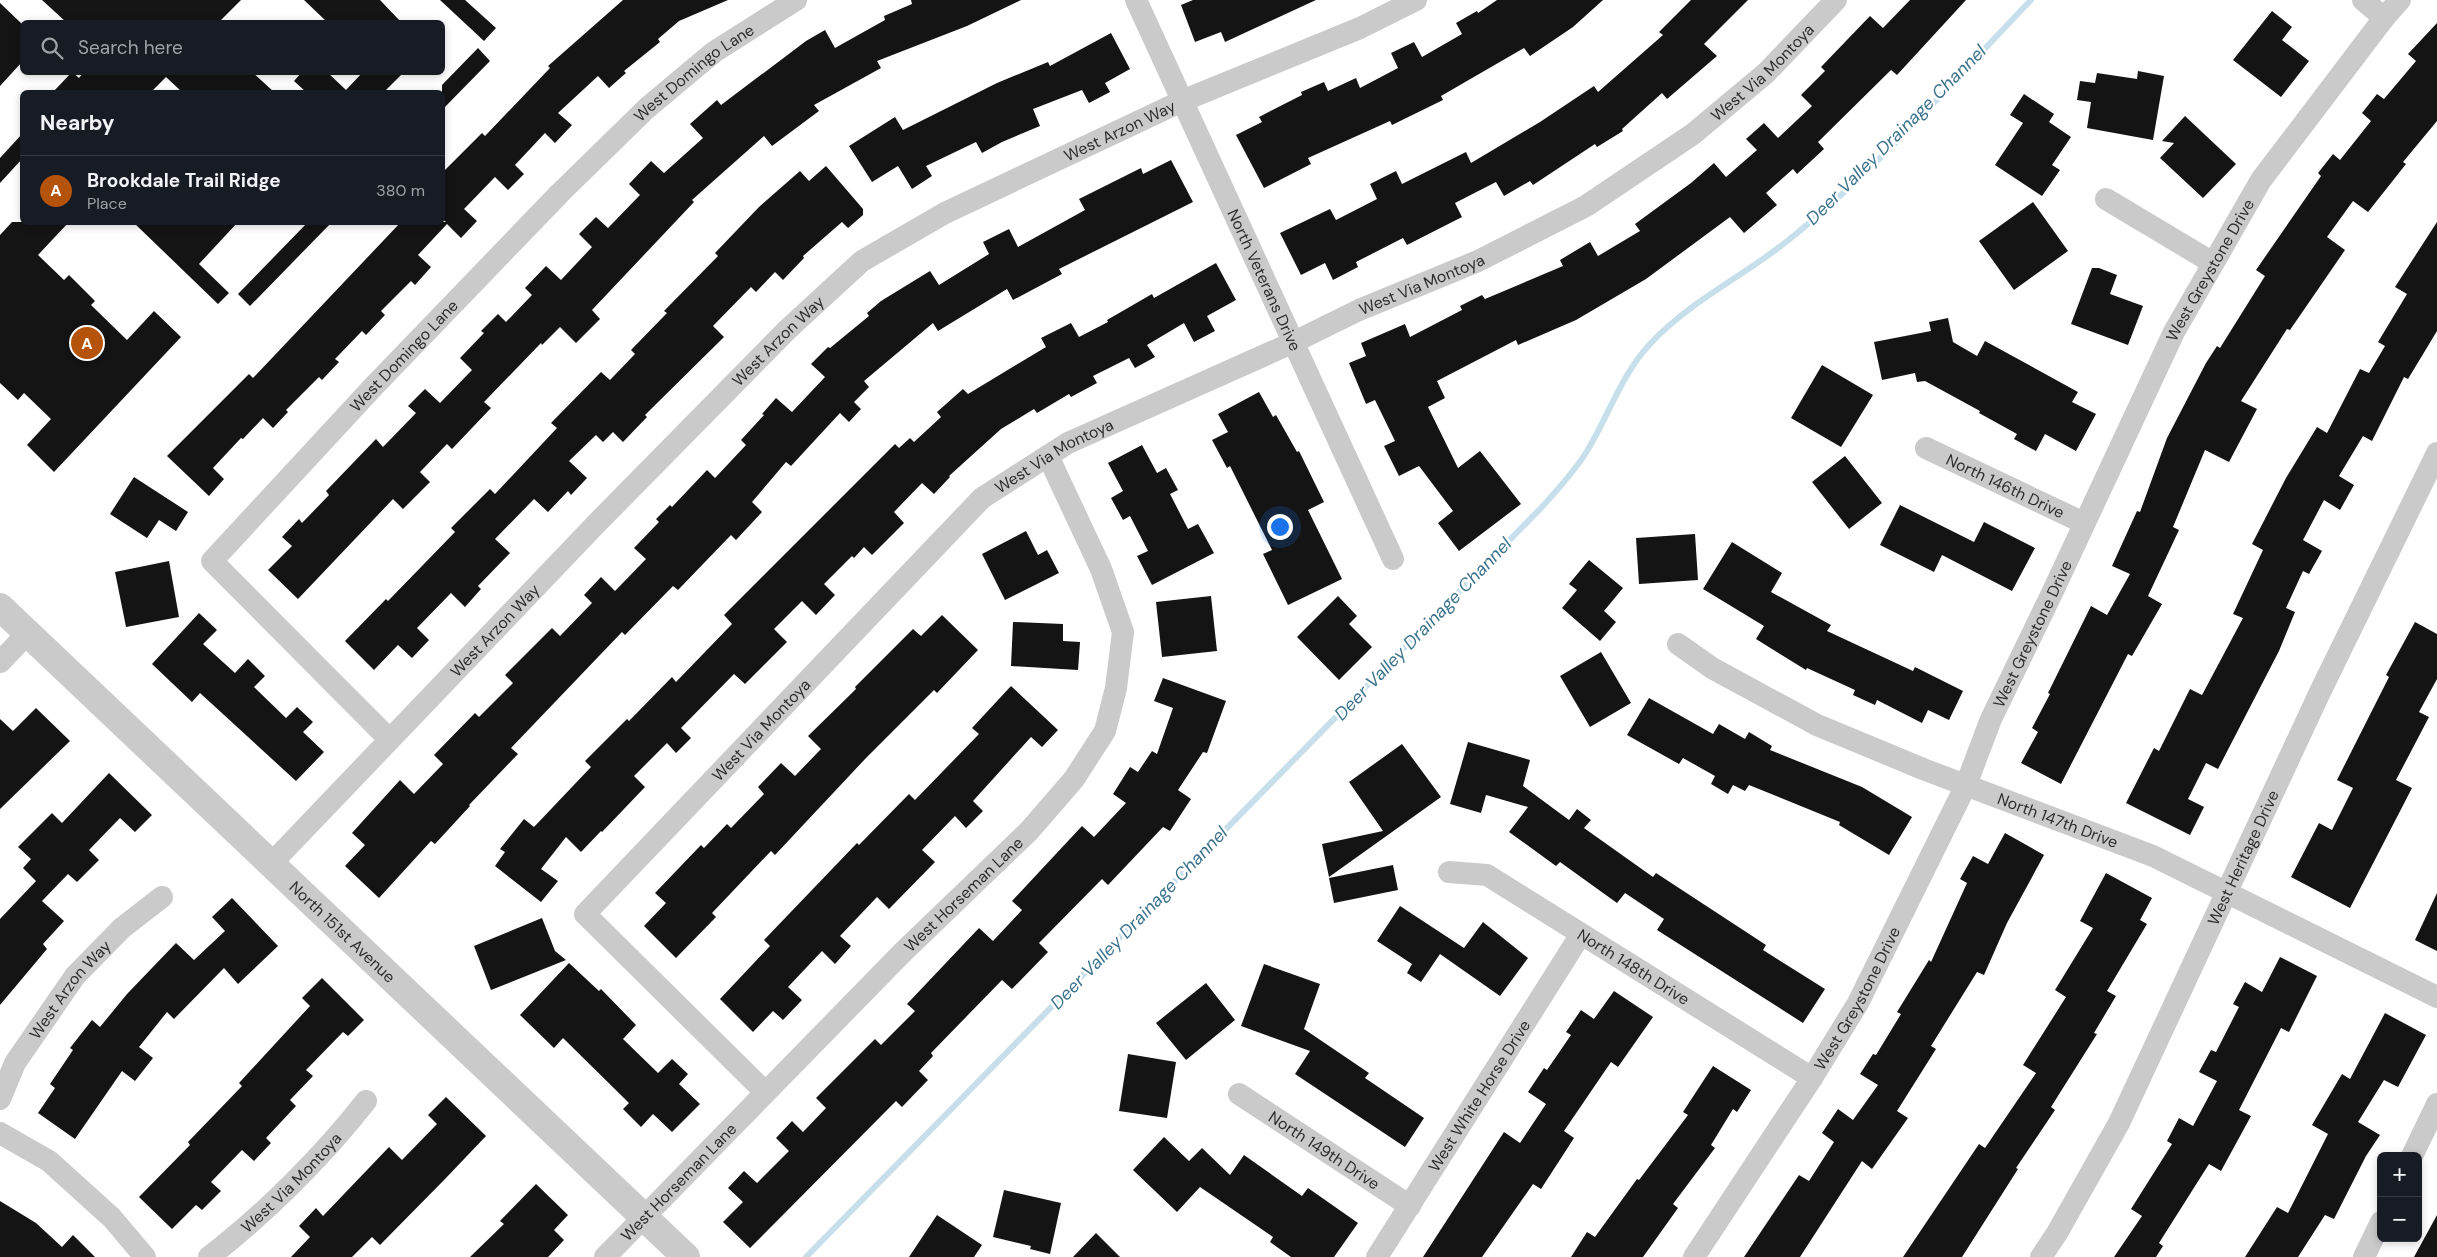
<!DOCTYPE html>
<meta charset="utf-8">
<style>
:root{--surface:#171b24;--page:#242831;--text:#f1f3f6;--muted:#9ea1a6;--line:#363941;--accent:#b45309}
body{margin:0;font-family:"DM Sans",sans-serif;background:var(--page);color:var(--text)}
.controls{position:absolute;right:15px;bottom:15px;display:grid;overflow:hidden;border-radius:8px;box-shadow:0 2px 8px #0003}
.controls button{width:45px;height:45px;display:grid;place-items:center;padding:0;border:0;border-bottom:1px solid var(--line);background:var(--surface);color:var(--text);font:25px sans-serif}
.you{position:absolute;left:1279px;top:526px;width:18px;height:18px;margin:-12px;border:4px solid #fff;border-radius:50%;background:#1a73e8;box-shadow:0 0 0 8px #1a73e833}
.badge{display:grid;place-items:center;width:32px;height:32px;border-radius:50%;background:var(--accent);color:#fff;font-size:16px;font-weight:700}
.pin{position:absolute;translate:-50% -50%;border:2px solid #fff;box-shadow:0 1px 5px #0006}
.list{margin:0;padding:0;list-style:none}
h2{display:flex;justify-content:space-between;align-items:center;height:65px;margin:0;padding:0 20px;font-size:21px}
h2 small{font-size:16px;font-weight:400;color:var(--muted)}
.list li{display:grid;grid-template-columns:32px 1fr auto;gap:15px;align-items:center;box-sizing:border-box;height:70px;padding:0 20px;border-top:1px solid var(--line)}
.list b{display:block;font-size:19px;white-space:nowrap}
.list p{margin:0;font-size:16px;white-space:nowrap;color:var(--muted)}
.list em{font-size:16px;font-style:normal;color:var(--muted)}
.icon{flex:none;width:28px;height:28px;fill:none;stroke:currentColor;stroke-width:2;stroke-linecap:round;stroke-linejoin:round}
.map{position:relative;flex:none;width:2437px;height:1257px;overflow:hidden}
.search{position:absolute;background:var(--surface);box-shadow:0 2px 8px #0003;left:20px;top:20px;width:425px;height:55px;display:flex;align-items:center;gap:12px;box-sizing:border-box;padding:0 18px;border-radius:8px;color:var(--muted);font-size:19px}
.panel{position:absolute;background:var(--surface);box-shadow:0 2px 8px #0003;left:20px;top:90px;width:425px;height:135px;border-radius:8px}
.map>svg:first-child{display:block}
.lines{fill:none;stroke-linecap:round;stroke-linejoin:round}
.stream{stroke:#c6dfea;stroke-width:6}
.building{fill:#141414}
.minor{stroke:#cacaca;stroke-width:22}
.tertiary{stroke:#cacaca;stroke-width:28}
.labels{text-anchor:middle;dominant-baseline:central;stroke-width:5;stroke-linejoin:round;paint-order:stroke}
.street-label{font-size:16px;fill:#2d2d2d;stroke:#fff}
.water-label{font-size:18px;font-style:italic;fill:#3c738d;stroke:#fff}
</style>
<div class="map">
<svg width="2437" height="1257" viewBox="0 0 2437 1257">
<rect width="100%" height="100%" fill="#fff"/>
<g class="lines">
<path class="stream" d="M806,1257L1542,507C1558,489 1575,471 1587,451C1609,415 1621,375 1650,344C1689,302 1742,277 1786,242C1876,171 1952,82 2031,0"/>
</g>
<path class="building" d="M42,0H241L219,22H66Z
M304,0H380L401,22H327Z
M440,0H465L496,28L484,41Z
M623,0H728L679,21L658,39L660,42L624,71L626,73L609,88L598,76L558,113L572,125L555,143L545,133L515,165L524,174L508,190L495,177L464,209L477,221L461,238L447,224L418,255L431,267L415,285L411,281L381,311L385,315L366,335L362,331L335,359L339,362L322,380L319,377L286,410L288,412L273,428L263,418L243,439L241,438L213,468L224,479L209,496L167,456L249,374L253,378L401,222H446L442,219V173L482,133L485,136L550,68L548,66Z
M911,0H1021L967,26L877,61L881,68L814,105L819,111L772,146L764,136L692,200L694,202L592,310L600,319L576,343L560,327L542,345L541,343L484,402L491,408L452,449L447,444L420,472L430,482L403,509L393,499L298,599L268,570L292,546L282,537L299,519L302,523L329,495L326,491L376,439L383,447L416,413L408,406L425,389L440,403L472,370L460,358L484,333L481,331L498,314L506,322L532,295L525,288L546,266L561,280L592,247L579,234L596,217L608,228L640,195L629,184L651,161L664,173L703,138L690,124L717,100L721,105L806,41L825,30L835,48L885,20L884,16L912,4Z
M1193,0H1316L1225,42L1221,32L1195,42L1181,5Z
M1497,0H1603L1573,27L1530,56L1524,48L1441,96L1443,100L1392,125L1390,121L1308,158L1311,164L1264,188L1236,135L1262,122L1259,117L1302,95L1301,92L1324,82L1328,91L1356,78L1360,88L1398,68L1391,53L1414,42L1422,57L1462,34L1456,23L1477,11L1478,13Z
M1691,0H1748L1704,44L1717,56L1667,99L1662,93L1622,129L1623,131L1597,147L1595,144L1533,185L1530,181L1504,196L1496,182L1455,203L1462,217L1407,245L1403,238L1356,262L1358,267L1333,280L1325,263L1301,275L1280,233L1330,209L1336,220L1377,199L1370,184L1396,171L1402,184L1466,152L1471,163L1540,122L1594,86L1598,92L1663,35L1659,32Z
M1910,0H1966L1897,75L1891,70L1818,142L1824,149L1797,174L1793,169L1766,193L1777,205L1744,233L1730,217L1646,279L1576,320L1518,345L1516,340L1437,381L1445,398L1428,407L1458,468L1480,451L1521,504L1459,551L1438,523L1453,511L1419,466L1399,476L1384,446L1395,441L1375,400L1366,404L1349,363L1366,356L1361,343L1405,324L1410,337L1462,310L1460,306L1482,295L1485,299L1563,266L1560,260L1590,242L1598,256L1640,231L1635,224L1691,183L1714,163L1726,177L1757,150L1746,139L1764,123L1778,138L1812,106L1801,95L1825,71L1821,67L1870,16L1883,28Z
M0,3L22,24V62L0,86Z
M2272,11L2292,27L2282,40L2309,61L2281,97L2233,60Z
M2437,23V121L2403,162L2406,164L2368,212L2353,201L2327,237L2345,250L2290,330L2287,329L2241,401L2257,409L2229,462L2205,450L2173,527L2179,530L2148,596L2162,604L2132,656L2128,654L2061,784L2021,763L2038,732L2032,728L2050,694L2048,693L2091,606L2107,615L2130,574L2112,566L2137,511L2140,512L2167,438L2206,363L2217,346L2220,348L2265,276L2256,270L2321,176L2318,173L2333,154L2340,160L2371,121L2362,113L2377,94L2384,99L2416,61L2408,54Z
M1111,33L1130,69L1105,83L1110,92L1089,103L1082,90L1033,109L1040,126L1002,142L982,153L976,142L926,166L932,176L912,189L898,166L872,182L849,146L895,117L903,130L997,83L1048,62L1050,66Z
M478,48L490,61L442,110V85Z
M2138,71L2164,76L2153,140L2087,128L2091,102L2077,100L2080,81L2095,83L2097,73L2137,79Z
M72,72L79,78L84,72H252L274,92H182L166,77L151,92H53Z
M302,72H327L346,90L363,72H404L384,92H306L294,81Z
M2024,94L2054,114L2049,122L2071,137L2052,165L2060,170L2042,196L1995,165L2023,123L2010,115Z
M2185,116L2236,164L2203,198L2160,158L2174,143L2162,141Z
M22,134V159L0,183V158Z
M1171,160L1193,202L1059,269L1062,274L1013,300L1007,289L938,331L933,323L864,381L869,387L854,402L861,409L849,422L840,413L791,466L786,462L752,502L762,512L736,540L731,535L678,590L673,586L625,635L622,632L511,748L518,754L469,805L470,806L435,844L431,841L379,898L345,866L365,845L352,833L400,780L414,794L443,764L434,755L475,713L479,717L513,683L505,675L552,628L560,636L592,603L584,595L601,577L615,591L646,559L634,548L659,522L656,519L670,505L672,507L707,470L715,478L746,445L741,440L764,415L762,414L776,398L792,412L825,377L811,364L828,347L830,348L869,316L867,313L881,301L930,271L939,285L989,254L983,242L1009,229L1018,247L1085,210L1079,199L1141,168L1143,174Z
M826,166L863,209V215L848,228L842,222L803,256L804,258L783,280L775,272L756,292L751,287L713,326L724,337L645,415L647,417L623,442L613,432L603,442L596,435L569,461L587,478L571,495L568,491L548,512L534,499L495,539L510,553L478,586L481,589L465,607L451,593L417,628L429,640L412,658L398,645L374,670L345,641L386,599L388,601L455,532L451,528L490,489L495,494L557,428L551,423L601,372L610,380L635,354L631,350L667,313L664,311L718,256L715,253L759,207L800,171L809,181Z
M2033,202L2068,251L2014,290L1979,241Z
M12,222H69L38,255L64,280L69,275L95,301L91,305L127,340L154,311L181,337L54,472L27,445L51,419L24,393L18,400L0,383V235Z
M133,222H238L199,264L229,293L218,304Z
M308,222H332L250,306L238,294Z
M2437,222V331L2408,379L2404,377L2372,441L2363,436L2339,476L2354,485L2340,510L2324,500L2303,540L2322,551L2309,574L2303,571L2286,608L2295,612L2279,651L2218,769L2206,763L2188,799L2204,807L2190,835L2126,803L2154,748L2159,751L2190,689L2202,695L2243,618L2233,614L2263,550L2252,544L2286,478L2317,427L2327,433L2360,369L2369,373L2385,346L2378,342L2407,294L2395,287Z
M1216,263L1236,300L1207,316L1215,331L1194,342L1184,323L1147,345L1155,357L1135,368L1129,358L1093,376L1097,383L1071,397L1069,394L1037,413L1034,409L1001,429L949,476L950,477L934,494L922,483L894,512L904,523L872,555L864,547L854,558L852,556L824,584L835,595L816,615L802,601L774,629L787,642L745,684L734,674L681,728L691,738L676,753L667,743L634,776L645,787L602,832L601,831L581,852L566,837L541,869L558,881L541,902L495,866L505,852L500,849L524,819L534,827L591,767L585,761L627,719L629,721L672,677L676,682L732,624L724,615L895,444L899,448L910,438L914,442L941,417L937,412L963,389L968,394L1046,347L1041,338L1071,323L1079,337L1108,322L1107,320L1152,294L1154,298Z
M2092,268H2099L2117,275L2110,294L2143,306L2128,345L2071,324Z
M1948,318L1953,342L1977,356L1985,341L2078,392L2072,402L2096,414L2076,451L2045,434L2036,451L2014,439L2017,434L1979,413L1980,411L1925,381L1917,382L1915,373L1882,380L1874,342L1931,331L1929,322Z
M1822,365L1873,395L1841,447L1791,418Z
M1259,392L1273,417L1276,415L1297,452L1299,451L1324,502L1308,510L1342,579L1288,605L1263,554L1272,550L1230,466L1227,468L1212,440L1228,432L1218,414Z
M1142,445L1157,473L1166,468L1178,490L1170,494L1188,529L1198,524L1214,553L1152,585L1137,556L1148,551L1130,516L1123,520L1111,498L1123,491L1108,463Z
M1845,456L1882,503L1849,529L1812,482Z
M134,477L188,512L176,531L159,520L147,538L110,514Z
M1900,505L1974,542L1984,522L2035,548L2012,591L1942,555L1934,572L1880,545Z
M1026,531L1038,555L1047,550L1059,573L1005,600L982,554Z
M1695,534L1698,580L1639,584L1636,538Z
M1732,542L1782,573L1771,592L1831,625L1827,631L1913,671L1915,667L1963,691L1949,720L1928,710L1922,723L1877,700L1875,705L1853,695L1855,690L1807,668L1806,670L1756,639L1764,626L1703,589Z
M1589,560L1623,588L1604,611L1616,622L1600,641L1562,608L1577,590L1569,584Z
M169,561L179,617L126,627L115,572Z
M1211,596L1217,651L1162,657L1156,602Z
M1338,596L1357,616L1349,624L1372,647L1339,680L1297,637Z
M199,613L217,630L203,644L235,673L248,659L265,676L254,687L286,718L297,707L313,722L303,732L324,752L296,781L200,693L192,702L152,664Z
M942,615L978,650L937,693L934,690L866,758L775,855L771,851L712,913L716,917L676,958L644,926L666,903L655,893L701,845L704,848L727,824L731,828L764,794L758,787L781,763L795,776L821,749L808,736L856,689L855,687L913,629L921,636Z
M1013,622L1063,624V641L1080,642L1078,670L1011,666Z
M2415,622L2437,634V679L2419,712L2429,717L2396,780L2412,788L2350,908L2291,877L2319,823L2332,830L2353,788L2337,780L2389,677L2386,675Z
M1601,652L1631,703L1590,727L1560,676Z
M1163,678L1226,701L1207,753L1203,752L1178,790L1191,799L1170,831L1163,827L1108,885L1102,879L1039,943L1048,952L1012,989L1002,980L931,1053L933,1056L919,1071L928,1080L902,1107L896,1101L750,1248L723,1222L743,1202L728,1188L744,1171L757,1183L789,1151L776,1138L792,1121L803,1132L826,1108L816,1098L875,1039L881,1045L915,1011L907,1004L979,928L993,941L1022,910L1012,901L1082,826L1094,837L1126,803L1113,794L1130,767L1138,772L1152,751L1157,754L1173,708L1154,701Z
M1011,686L1058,730L1042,747L1031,737L973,801L983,811L966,828L955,816L922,850L935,862L889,909L877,897L840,936L851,946L835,964L822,951L788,987L802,1000L783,1020L773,1011L753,1032L720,999L770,946L764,940L857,843L859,845L909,794L915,800L979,734L972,728Z
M1649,698L1713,734L1719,724L1745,739L1749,732L1772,746L1770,750L1862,787L1912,817L1889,855L1839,825L1840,822L1749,785L1745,791L1733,785L1728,794L1711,784L1715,776L1683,758L1679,764L1627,735Z
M36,708L70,741L0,809V719L13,731Z
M1468,742L1530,760L1523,786L1569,820L1577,809L1591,820L1584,828L1653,877L1656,873L1766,945L1763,950L1825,989L1803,1023L1657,930L1664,919L1625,893L1617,903L1560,862L1556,866L1509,832L1528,807L1486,795L1481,813L1450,804Z
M1402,744L1441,797L1329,877L1322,844L1383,831L1349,782Z
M109,773L152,815L135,832L120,818L89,850L99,860L77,882L68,874L42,901L64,921L43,944L47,949L0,1005V919L36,881L23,868L31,859L18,847L52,813L62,823Z
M2005,833L2044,855L2007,923L1984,975L1977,972L1931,1046L1936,1049L1897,1111L1908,1118L1872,1169L1862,1161L1800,1257H1744L1799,1175L1809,1181L1834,1142L1822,1133L1838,1109L1853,1120L1878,1085L1860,1074L1873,1054L1876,1055L1901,1014L1897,1012L1929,960L1931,962L1967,883L1960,879L1973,856L1988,864Z
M1393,865L1398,890L1334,903L1329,878Z
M2106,873L2152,898L2140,920L2147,924L2107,991L2116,996L2094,1033L2097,1034L2051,1107L2055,1110L2016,1168L2018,1169L1962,1257H1903L1979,1144L1985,1148L2036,1073L2023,1065L2066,997L2055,990L2093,928L2080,921Z
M2437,893V951L2415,940Z
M232,898L278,946L238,984L224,968L174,1019L167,1012L139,1047L153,1058L135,1081L122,1071L75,1139L38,1113L55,1088L50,1084L73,1050L70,1048L92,1020L100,1027L127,994L176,943L194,960L225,931L212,917Z
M1400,906L1464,948L1483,922L1528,958L1500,996L1440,954L1421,982L1407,973L1412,964L1377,941Z
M542,918L555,951L566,960L491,990L474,946Z
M2280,957L2317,976L2289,1032L2281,1028L2239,1110L2251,1116L2221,1171L2209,1164L2159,1243L2163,1246L2156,1257H2114L2142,1216L2131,1209L2172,1144L2167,1141L2179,1118L2193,1126L2217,1081L2199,1072L2211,1050L2216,1052L2239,1007L2233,1004L2245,982L2262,992Z
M569,963L599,991L601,989L636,1025L623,1039L658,1073L672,1059L688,1074L679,1084L700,1104L672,1132L653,1114L641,1127L623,1109L629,1103L563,1038L554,1048L520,1015Z
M1264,964L1320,984L1304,1029L1369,1073L1365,1078L1424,1118L1405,1147L1295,1074L1310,1051L1241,1026Z
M322,978L364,1020L348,1036L343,1032L306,1070L313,1076L290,1100L296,1106L266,1138L271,1143L254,1161L242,1150L211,1182L221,1191L202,1210L196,1205L172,1229L139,1197L190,1145L188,1142L242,1086L239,1083L310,1006L302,998Z
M1206,983L1235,1020L1186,1060L1156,1023Z
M1614,991L1653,1017L1618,1067L1611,1062L1564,1131L1574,1138L1541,1189L1533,1184L1482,1257H1423L1504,1132L1520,1143L1546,1104L1528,1092L1544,1068L1547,1070L1571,1035L1566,1032L1581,1010L1594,1019Z
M2385,1013L2426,1035L2398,1087L2384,1080L2358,1122L2380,1135L2366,1156L2334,1219L2325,1215L2298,1257H2245L2277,1207L2288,1213L2328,1134L2312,1125L2342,1074L2350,1079Z
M1128,1054L1176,1062L1167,1118L1119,1111Z
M1713,1066L1751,1090L1737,1112L1733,1109L1711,1145L1715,1148L1673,1204L1678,1208L1643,1257H1571L1587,1232L1595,1237L1637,1179L1639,1180L1688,1115L1683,1112Z
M446,1097L486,1136L445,1179L380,1245L372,1237L352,1257H291L310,1237L299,1226L316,1208L323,1216L389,1147L402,1160L437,1124L428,1115Z
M1164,1137L1189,1161L1202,1148L1230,1175L1244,1155L1302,1196L1308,1188L1358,1223L1334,1257H1291L1270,1242L1273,1237L1200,1187L1177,1212L1133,1170Z
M536,1184L568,1215L554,1230L564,1240L548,1257H470L504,1224L500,1221Z
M1004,1190L1061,1203L1050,1254L1030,1249L1031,1246L993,1237Z
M0,1201L36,1223L62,1247L73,1235L95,1257H0Z
M937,1215L982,1245L974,1257H909Z
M2437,1215V1257H2414Z
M1096,1233L1120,1257H1073Z"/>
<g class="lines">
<g class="minor">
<path id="s1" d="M1136,0L1393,559"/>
<path d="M2363,0L2384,18"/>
<path d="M2106,199L2213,263"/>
<path id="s2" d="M1926,448L2084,523"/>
<path id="s3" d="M1678,644L1712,668L1817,725L1923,769L2153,856L2437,997"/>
<path d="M0,662L28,633"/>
<path id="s4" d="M389,739L212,561L374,386L560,193L647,108L714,52L796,0"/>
<path id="s5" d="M270,865L597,523L787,330L862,261L945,213L1182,101L1360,28L1416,0"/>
<path id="s6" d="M1449,872L1487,875L1812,1078"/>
<path id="s7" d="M765,1092L585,914L982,498L1068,443L1294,342L1359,310L1478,261L1586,206L1693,134L1766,73L1836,0"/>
<path id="s8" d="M1239,1094L1410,1206"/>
<path id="s9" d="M0,1099L15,1063L75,976L122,928L162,897"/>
<path d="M0,1133L49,1161L112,1218L145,1257"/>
<path d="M2412,1156L2437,1104"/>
<path id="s10" d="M209,1257C265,1214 323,1156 366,1101"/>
<path id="s11" d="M605,1257L902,953L1029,831L1074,779L1105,731L1116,688L1123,632L1101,569L1048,456"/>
<path id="s12" d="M1377,1257L1581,934"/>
<path id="s13" d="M1694,1257L1812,1078L1858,1003L1966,785L1991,719L2053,591L2174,332L2261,180L2384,18L2400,0"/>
<path id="s14" d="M2041,1257L2057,1233L2119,1123L2320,692L2437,453"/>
<path d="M2364,1257L2381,1222"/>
</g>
<path class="tertiary" id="s15" d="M0,607L686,1257"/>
</g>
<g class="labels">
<g class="street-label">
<text stroke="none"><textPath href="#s7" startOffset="1722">West Via Montoya</textPath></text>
<text stroke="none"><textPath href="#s4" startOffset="938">West Domingo Lane</textPath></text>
<text stroke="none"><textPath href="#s5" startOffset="1135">West Arzon Way</textPath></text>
<text stroke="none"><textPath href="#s13" startOffset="1116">West Greystone Drive</textPath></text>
<text stroke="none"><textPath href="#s1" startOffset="308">North Veterans Drive</textPath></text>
<text stroke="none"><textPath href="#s7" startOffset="1318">West Via Montoya</textPath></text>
<text stroke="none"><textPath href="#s5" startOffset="730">West Arzon Way</textPath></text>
<text stroke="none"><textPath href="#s4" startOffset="532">West Domingo Lane</textPath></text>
<text stroke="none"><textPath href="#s7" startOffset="912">West Via Montoya</textPath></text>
<text stroke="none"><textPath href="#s2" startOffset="88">North 146th Drive</textPath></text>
<text stroke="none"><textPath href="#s5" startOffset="325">West Arzon Way</textPath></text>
<text stroke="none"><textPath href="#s13" startOffset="711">West Greystone Drive</textPath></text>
<text stroke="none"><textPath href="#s7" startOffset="508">West Via Montoya</textPath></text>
<text stroke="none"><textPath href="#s3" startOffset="420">North 147th Drive</textPath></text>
<text stroke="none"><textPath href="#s14" startOffset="448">West Heritage Drive</textPath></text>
<text stroke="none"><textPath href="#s11" startOffset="510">West Horseman Lane</textPath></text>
<text stroke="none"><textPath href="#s15" startOffset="472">North 151st Avenue</textPath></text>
<text stroke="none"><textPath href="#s6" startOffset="211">North 148th Drive</textPath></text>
<text stroke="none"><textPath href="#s9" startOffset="131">West Arzon Way</textPath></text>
<text stroke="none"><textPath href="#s13" startOffset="306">West Greystone Drive</textPath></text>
<text stroke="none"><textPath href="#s12" startOffset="191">West White Horse Drive</textPath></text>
<text stroke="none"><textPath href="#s8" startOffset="102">North 149th Drive</textPath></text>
<text stroke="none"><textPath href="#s10" startOffset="111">West Via Montoya</textPath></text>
<text stroke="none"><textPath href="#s11" startOffset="105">West Horseman Lane</textPath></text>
</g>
<g class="water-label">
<text transform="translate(1896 135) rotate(-45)">Deer Valley Drainage Channel</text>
<text transform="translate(1423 629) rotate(-46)">Deer Valley Drainage Channel</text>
<text transform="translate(1139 918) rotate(-46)">Deer Valley Drainage Channel</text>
</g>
</g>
</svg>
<div class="controls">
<button>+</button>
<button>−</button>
</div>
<div class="you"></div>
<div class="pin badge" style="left:87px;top:343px">A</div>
<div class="search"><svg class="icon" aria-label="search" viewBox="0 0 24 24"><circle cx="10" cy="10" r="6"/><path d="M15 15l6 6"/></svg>Search here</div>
<section class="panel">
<h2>Nearby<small></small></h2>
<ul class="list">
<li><span class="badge">A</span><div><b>Brookdale Trail Ridge</b><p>Place</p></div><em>380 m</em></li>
</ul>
</section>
</div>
